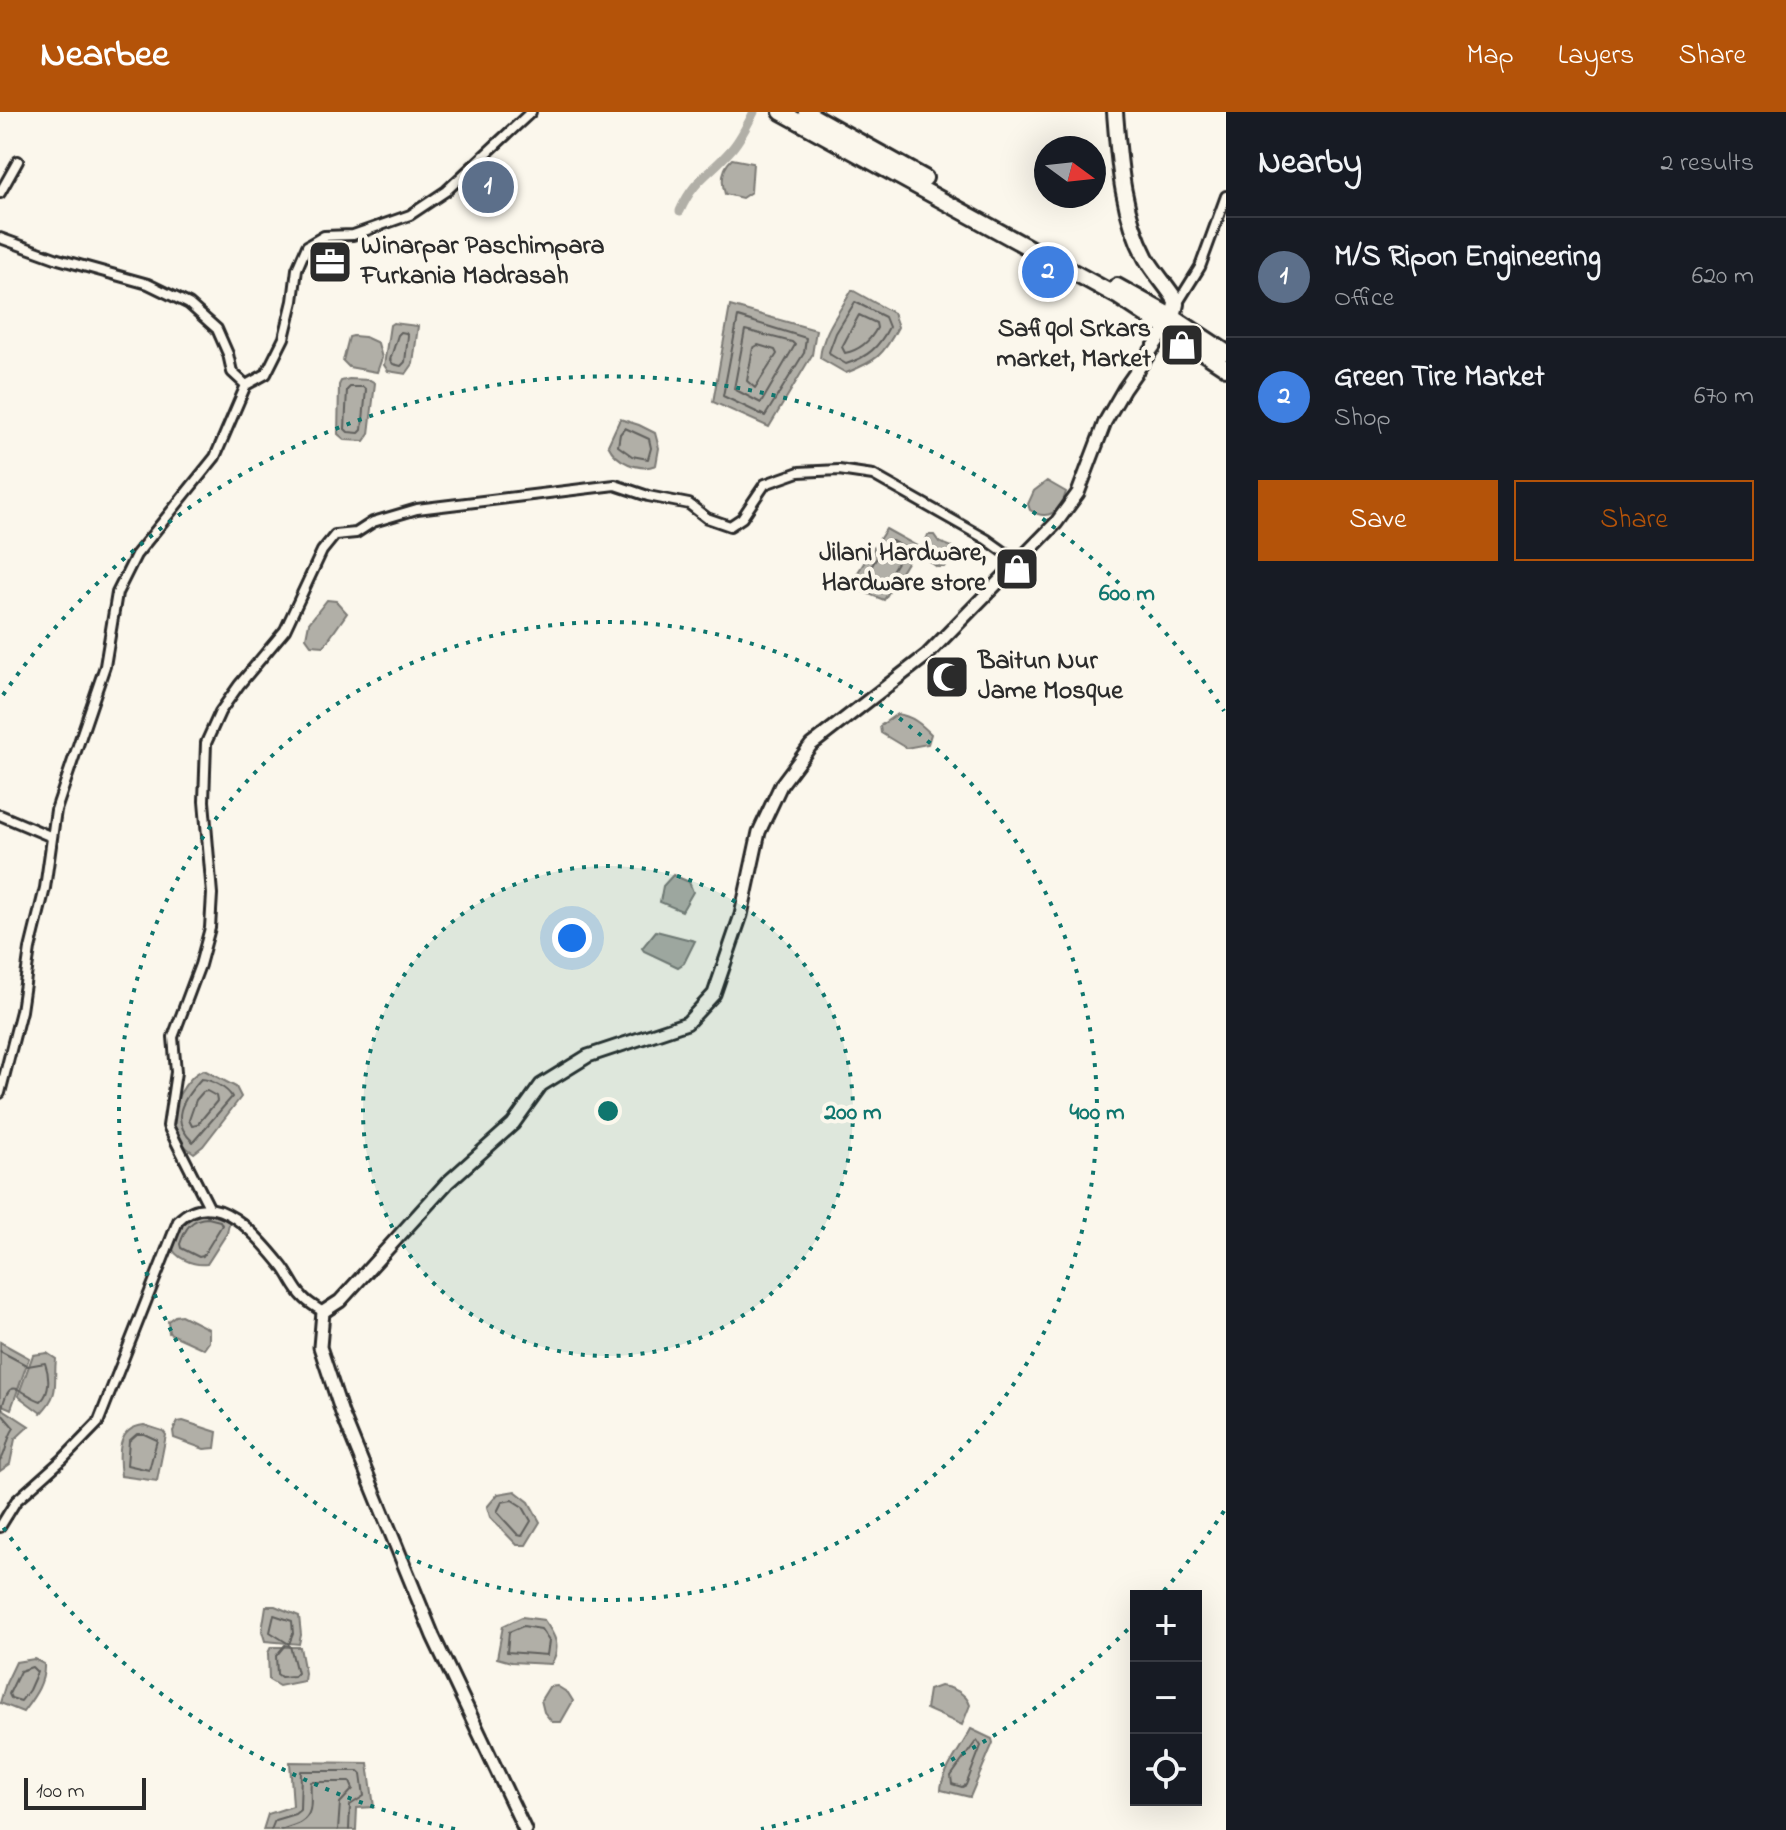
<!DOCTYPE html>
<meta charset="utf-8">
<style>
:root{--surface:#171b24;--page:#242831;--text:#f1f3f6;--muted:#9ea1a6;--line:#363941;--accent:#b45309}
body{margin:0;font-family:"Indie Flower",sans-serif;background:var(--page);color:var(--text)}
.controls{position:absolute;right:24px;bottom:24px;display:grid;overflow:hidden;border-radius:0px;box-shadow:0 8px 32px #0002}
.controls button{width:72px;height:72px;display:grid;place-items:center;padding:0;border:0;border-bottom:2px solid var(--line);background:var(--surface);color:var(--text);font:40px sans-serif}
.compass{position:absolute;left:1034px;top:24px;width:72px;height:72px;border-radius:50%;background:var(--surface);box-shadow:0 8px 32px #0002;rotate:105deg}
.scale{position:absolute;left:24px;bottom:20px;width:122px;box-sizing:border-box;padding-left:8px;border:4px solid #2b2b2b;border-top:0;font-size:22px;line-height:28px;white-space:nowrap;color:#2b2b2b;-webkit-text-stroke:6px #fbf7ec;paint-order:stroke}
.you{position:absolute;left:572px;top:826px;width:28px;height:28px;margin:-20px;border:6px solid #fff;border-radius:50%;background:#1a73e8;box-shadow:0 0 0 12px #1a73e833}
.badge{display:grid;place-items:center;width:52px;height:52px;border-radius:50%;background:var(--accent);color:#fff;font-size:26px;font-weight:700}
.pin{position:absolute;translate:-50% -50%;border:4px solid #fff;box-shadow:0 2px 8px #0006}
.list{margin:0;padding:0;list-style:none}
h2{display:flex;justify-content:space-between;align-items:center;height:104px;margin:0;padding:0 32px;font-size:34px}
h2 small{font-size:26px;font-weight:400;color:var(--muted)}
.list li{display:grid;grid-template-columns:52px 1fr auto;gap:24px;align-items:center;box-sizing:border-box;height:120px;padding:0 32px;border-top:2px solid var(--line)}
.list b{display:block;font-size:30px;white-space:nowrap}
.list p{margin:0;font-size:26px;white-space:nowrap;color:var(--muted)}
.list em{font-size:26px;font-style:normal;color:var(--muted)}
.actions{display:flex;gap:16px;padding:24px 32px}
.actions a{flex:1;padding:18px 0;border:2px solid var(--accent);border-radius:0px;text-align:center;font-size:28px;color:var(--accent)}
.actions .main{background:var(--accent);color:#fff}
.icon{flex:none;width:44px;height:44px;fill:none;stroke:currentColor;stroke-width:2;stroke-linecap:round;stroke-linejoin:round}
.map{position:relative;flex:none;width:1226px;height:1718px;overflow:hidden}
header{display:flex;align-items:center;gap:48px;box-sizing:border-box;height:112px;padding:0 40px;background:var(--accent);color:#fff}
header strong{font-size:38px}
nav{display:flex;gap:44px;margin-inline-start:auto;font-size:28px}
main{display:flex}
aside{flex:1;background:var(--surface)}
.map>svg:first-child{display:block}
.water{fill:#b1afa7;stroke:#7b7a75;stroke-width:2}
.lines{fill:none;stroke-linecap:round;stroke-linejoin:round}
.shore{stroke:#61605d;stroke-width:2}
.canal{stroke:#b1afa7;stroke-width:9}
.minor-casing{stroke:#2b2b2b;stroke-width:14}
.tertiary-casing{stroke:#2b2b2b;stroke-width:17}
.trunk-casing{stroke:#2b2b2b;stroke-width:20}
.minor{stroke:#fbf7ec;stroke-width:8}
.tertiary{stroke:#fbf7ec;stroke-width:11}
.trunk{stroke:#fbf7ec;stroke-width:14}
.ring{fill:none;stroke:#0f766e;stroke-width:4;stroke-dasharray:4 8}
.labels{text-anchor:middle;dominant-baseline:central;stroke-width:8;stroke-linejoin:round;paint-order:stroke}
.poi-label{font-size:26px;font-weight:bold;fill:#2b2b2b;stroke:#fbf7ec;text-anchor:start}
.centre{fill:#0f766e;stroke:#fbf7ec;stroke-width:4}
.ring-label{font-size:24px;text-anchor:middle;font-weight:bold;fill:#0f766e;stroke:#fbf7ec;stroke-width:8;stroke-linejoin:round;paint-order:stroke}
</style>
<header>
<strong>Nearbee</strong>
<nav><a>Map</a><a>Layers</a><a>Share</a></nav>
</header>
<main>
<div class="map">
<svg width="1226" height="1718" viewBox="0 0 1226 1718">
<rect width="100%" height="100%" fill="#fbf7ec"/>
<filter id="ink" filterUnits="userSpaceOnUse"><feTurbulence type="fractalNoise" baseFrequency=".0125" numOctaves="2"/><feDisplacementMap in="SourceGraphic" scale="16" xChannelSelector="R" yChannelSelector="G"/><feConvolveMatrix kernelMatrix="1 2 1 2 8 2 1 2 1" color-interpolation-filters="sRGB"/></filter>
<g filter="url(#ink)">
<path class="water" d="M732,47L753,51L751,80L742,86L725,82C721,69 721,57 732,47Z
M852,178L893,201L898,215C883,244 876,249 846,261L820,246C822,221 840,199 852,178Z
M730,194L816,218L812,243L769,315L713,290Z
M393,211L418,214L413,252L406,262L388,259L384,253L390,213Z
M353,224L365,225L378,231L382,246L377,260L349,255L343,249L349,225Z
M349,267L370,268L375,271L369,322L364,329L345,328L338,322L339,273L341,269Z
M620,307L639,313L655,321L659,336L656,353C639,360 616,350 608,333Z
M1047,369L1066,380C1061,399 1048,410 1030,398L1028,392L1034,379Z
M886,417L917,434L884,488L849,474Z
M928,423H934L939,430L952,435L953,442L944,455H937L920,442Z
M327,488L336,489L347,501L324,534L311,533L306,526L309,511Z
M897,602C912,604 921,612 931,622L928,632L906,636L881,621L880,614Z
M673,763L689,770L693,780L682,799L660,790L663,774Z
M656,819L695,829L684,851L678,855L644,839L642,836Z
M204,958L236,975L241,985L203,1034L194,1041C187,1037 175,1026 172,1017C166,1000 187,962 204,958Z
M209,1098L230,1107L227,1121L207,1152C194,1154 174,1146 171,1133C181,1108 184,1106 209,1098Z
M181,1203L209,1217V1230L204,1237L169,1221L168,1209L175,1204Z
M0,1230L29,1246L11,1297L0,1292Z
M47,1241L56,1247C53,1272 61,1280 41,1301L18,1284L33,1243Z
M0,1295L29,1314L15,1327L10,1352L0,1359Z
M183,1309L217,1320L215,1336L204,1337L174,1326L173,1319L178,1310Z
M144,1313L163,1319L166,1323L157,1369L121,1364C118,1341 117,1316 144,1313Z
M515,1379L529,1390L540,1410L526,1433H517L490,1405L487,1395L498,1382Z
M266,1494H275L299,1504L301,1523L299,1532L265,1529L262,1519Z
M522,1505L544,1508C555,1523 562,1535 551,1552L511,1550L497,1546L503,1514Z
M271,1535H300L305,1561L304,1569L279,1574L269,1568L268,1541Z
M34,1547L44,1552C45,1571 34,1585 23,1600L0,1591L6,1571L16,1550Z
M557,1574L568,1581L573,1589L561,1610H552L544,1600L541,1588L549,1575Z
M940,1574C952,1575 966,1581 970,1593L962,1613L926,1597L929,1578Z
M971,1617L992,1627L993,1631L970,1685L941,1678C941,1661 962,1635 971,1617Z
M290,1650L368,1651L374,1695L357,1696L356,1718H263L268,1702L293,1694Z"/>
<g class="lines">
<path class="shore" d="M855,190L885,205L889,215C879,235 868,245 846,252L831,243L829,240L836,221Z
M859,203L876,211L877,216C870,229 860,238 845,241L842,235Z
M738,205L806,226L804,241L765,304L723,284Z
M745,218L792,230L795,233L761,291L734,277Z
M401,220L406,221L408,224L405,250L401,254L393,252L390,248L398,223Z
M758,233L775,238L777,242L755,276L747,269L753,236Z
M350,275H363L366,278L362,318L359,321L348,320L345,317L347,278Z
M625,316L649,327L651,336L648,347L632,344L618,334L620,322Z
M892,429L903,435L904,439L882,475L878,477L865,472L864,466L887,430Z
M201,967C211,967 228,977 232,985L193,1030C169,1008 182,988 201,967Z
M207,979L216,984L217,989L197,1013L192,1014L189,1008L196,988L203,980Z
M208,1106L220,1109L222,1113L203,1144L199,1145L181,1136L180,1132C185,1117 191,1106 208,1106Z
M0,1239L28,1254L45,1251C49,1262 51,1280 41,1289C19,1281 9,1260 1,1301L14,1316C6,1327 7,1341 0,1349
M137,1322H144L157,1328L149,1358L127,1353L129,1329Z
M512,1388L523,1395L531,1409L522,1424L518,1423L497,1400L502,1390Z
M274,1503L292,1509L293,1522L289,1532L270,1520Z
M523,1514L541,1517L549,1529L547,1543L507,1540L509,1520Z
M285,1533L290,1534L297,1561L294,1564L281,1565L277,1562L276,1544Z
M32,1555L37,1560L29,1578L21,1589L11,1586L9,1582L20,1559Z
M977,1628L981,1634L966,1673L962,1675L952,1672L951,1664Z
M271,1718L275,1708L295,1702L300,1698L301,1659H358L361,1662L364,1684L350,1693L349,1718
M281,1718C287,1715 295,1714 301,1710C316,1701 309,1683 311,1670H350L353,1677L340,1691L338,1718"/>
<path class="canal" d="M680,99C694,67 709,63 730,39C740,29 747,13 754,0"/>
<g class="minor-casing">
<path id="minor" d="M0,81L18,49
M0,126L58,147L148,172L189,192L217,217L228,242L232,260L246,273L266,262L284,226L293,189L297,157L307,134L324,124L353,123L410,103L446,79L531,0
M1177,192L1200,155L1226,84
M0,703L52,725
M0,981L21,899L30,837L45,776L56,698L105,554L117,481L136,443L215,345L246,273
M209,1095L168,1014L176,960L173,925L200,853L210,816L212,782L204,689L206,631L220,600L239,573L285,518L322,439L335,423L356,421L373,410L417,397L615,373L648,384L689,392L707,406L730,414L742,406L765,372L799,360L839,358L873,363L986,427L1017,449
M0,1415L16,1389L63,1347L98,1311L178,1109C215,1072 258,1124 282,1154C290,1164 294,1176 303,1185C308,1191 316,1195 323,1200"/>
</g>
<g class="tertiary-casing">
<path id="tertiary" d="M525,1718L433,1524L342,1301L320,1235L323,1200L340,1189L447,1071L513,1012L541,973L588,944L687,911L714,882L741,803L759,720L781,673L811,633L927,543L1056,411L1078,381L1105,310L1124,277L1169,213"/>
</g>
<g class="trunk-casing">
<path id="trunk" d="M781,0L1117,184L1226,256
M806,0L925,66
M1115,0C1119,50 1122,101 1146,146C1154,160 1166,173 1175,187L1176,192L1173,205
M1117,174L1173,205L1226,240"/>
</g>
<use href="#minor" class="minor"/>
<use href="#tertiary" class="tertiary"/>
<use href="#trunk" class="trunk"/>
</g>
</g>
<circle cx="608" cy="999" r="245" fill="#0f766e" fill-opacity=".12"/>
<g class="ring">
<circle cx="608" cy="999" r="245"/>
<circle cx="608" cy="999" r="489"/>
<path d="M1224 1399A734 734 0 0 1 1162 1481M1136 1509A734 734 0 0 1 761 1717M455 1717A734 734 0 0 1 3 1415M3 583A734 734 0 0 1 1224 599"/>
</g>
<defs>
<g id="office-square" transform="scale(2.3)"><rect x="-9" y="-9" width="18" height="18" rx="4" fill="#2b2b2b" stroke="#fbf7ec"/><path d="M-6-3h4V-5.5h4V-3h4V5H-6ZM-1-4.5V-3h2v-1.5ZM-6 0V1H6V0Z" fill="#fff"/></g>
<g id="shop-square" transform="scale(2.3)"><rect x="-9" y="-9" width="18" height="18" rx="4" fill="#2b2b2b" stroke="#fbf7ec"/><path d="M-5-2.5h2.3a2.7 3.5 0 0 1 5.4 0H5L5.5 6h-11ZM-1.5-2.5h3a1.5 2.3 0 0 0-3 0Z" fill="#fff"/></g>
<g id="mosque-square" transform="scale(2.3)"><rect x="-9" y="-9" width="18" height="18" rx="4" fill="#2b2b2b" stroke="#fbf7ec"/><path d="M3.5-4.9A6 6 0 1 0 3.5 4.9A5 5 0 1 1 3.5-4.9Z" fill="#fff"/></g>
</defs>
<g fill-rule="evenodd">
<use href="#office-square" x="330" y="150"/>
<use href="#shop-square" x="1182" y="233"/>
<use href="#shop-square" x="1017" y="457"/>
<use href="#mosque-square" x="947" y="565"/>
</g>
<g class="labels">
<g class="poi-label">
<text x="361" y="135">Winarpar Paschimpara<tspan x="361" dy="30">Furkania Madrasah</tspan></text>
<text x="1151" y="218" text-anchor="end">Safiqol Srkars<tspan x="1151" dy="30">market, Market</tspan></text>
<text x="986" y="442" text-anchor="end">Jilani Hardware,<tspan x="986" dy="30">Hardware store</tspan></text>
<text x="978" y="550">Baitun Nur<tspan x="978" dy="30">Jame Mosque</tspan></text>
</g>
</g>
<circle cx="608" cy="999" r="12" class="centre"/>
<g class="ring-label">
<text x="1127" y="488">600 m</text>
<text x="853" y="1007">200 m</text>
<text x="1097" y="1007">400 m</text>
</g>
</svg>
<div class="controls">
<button>+</button>
<button>−</button>
<button><svg class="icon" aria-label="locate" viewBox="0 0 24 24"><circle cx="12" cy="12" r="6"/><path d="M12 2v4M12 18v4M2 12h4M18 12h4"/></svg></button>
</div>
<svg class="compass" viewBox="-18 -18 36 36"><path d="M0-13l5 13h-10z" fill="#e53935"/><path d="M0 13l5-13h-10z" fill="#9ea1a6"/></svg>
<div class="scale">100 m</div>
<div class="you"></div>
<div class="pin badge" style="left:488px;top:75px;background:#5c6f8a">1</div>
<div class="pin badge" style="left:1048px;top:160px;background:#3f7fe0">2</div>
</div>
<aside>
<h2>Nearby<small>2 results</small></h2>
<ul class="list">
<li><span class="badge" style="background:#5c6f8a">1</span><div><b>M/S Ripon Engineering</b><p>Office</p></div><em>620 m</em></li>
<li><span class="badge" style="background:#3f7fe0">2</span><div><b>Green Tire Market</b><p>Shop</p></div><em>670 m</em></li>
</ul>
<div class="actions"><a class="main">Save</a><a>Share</a></div>
</aside>
</main>
